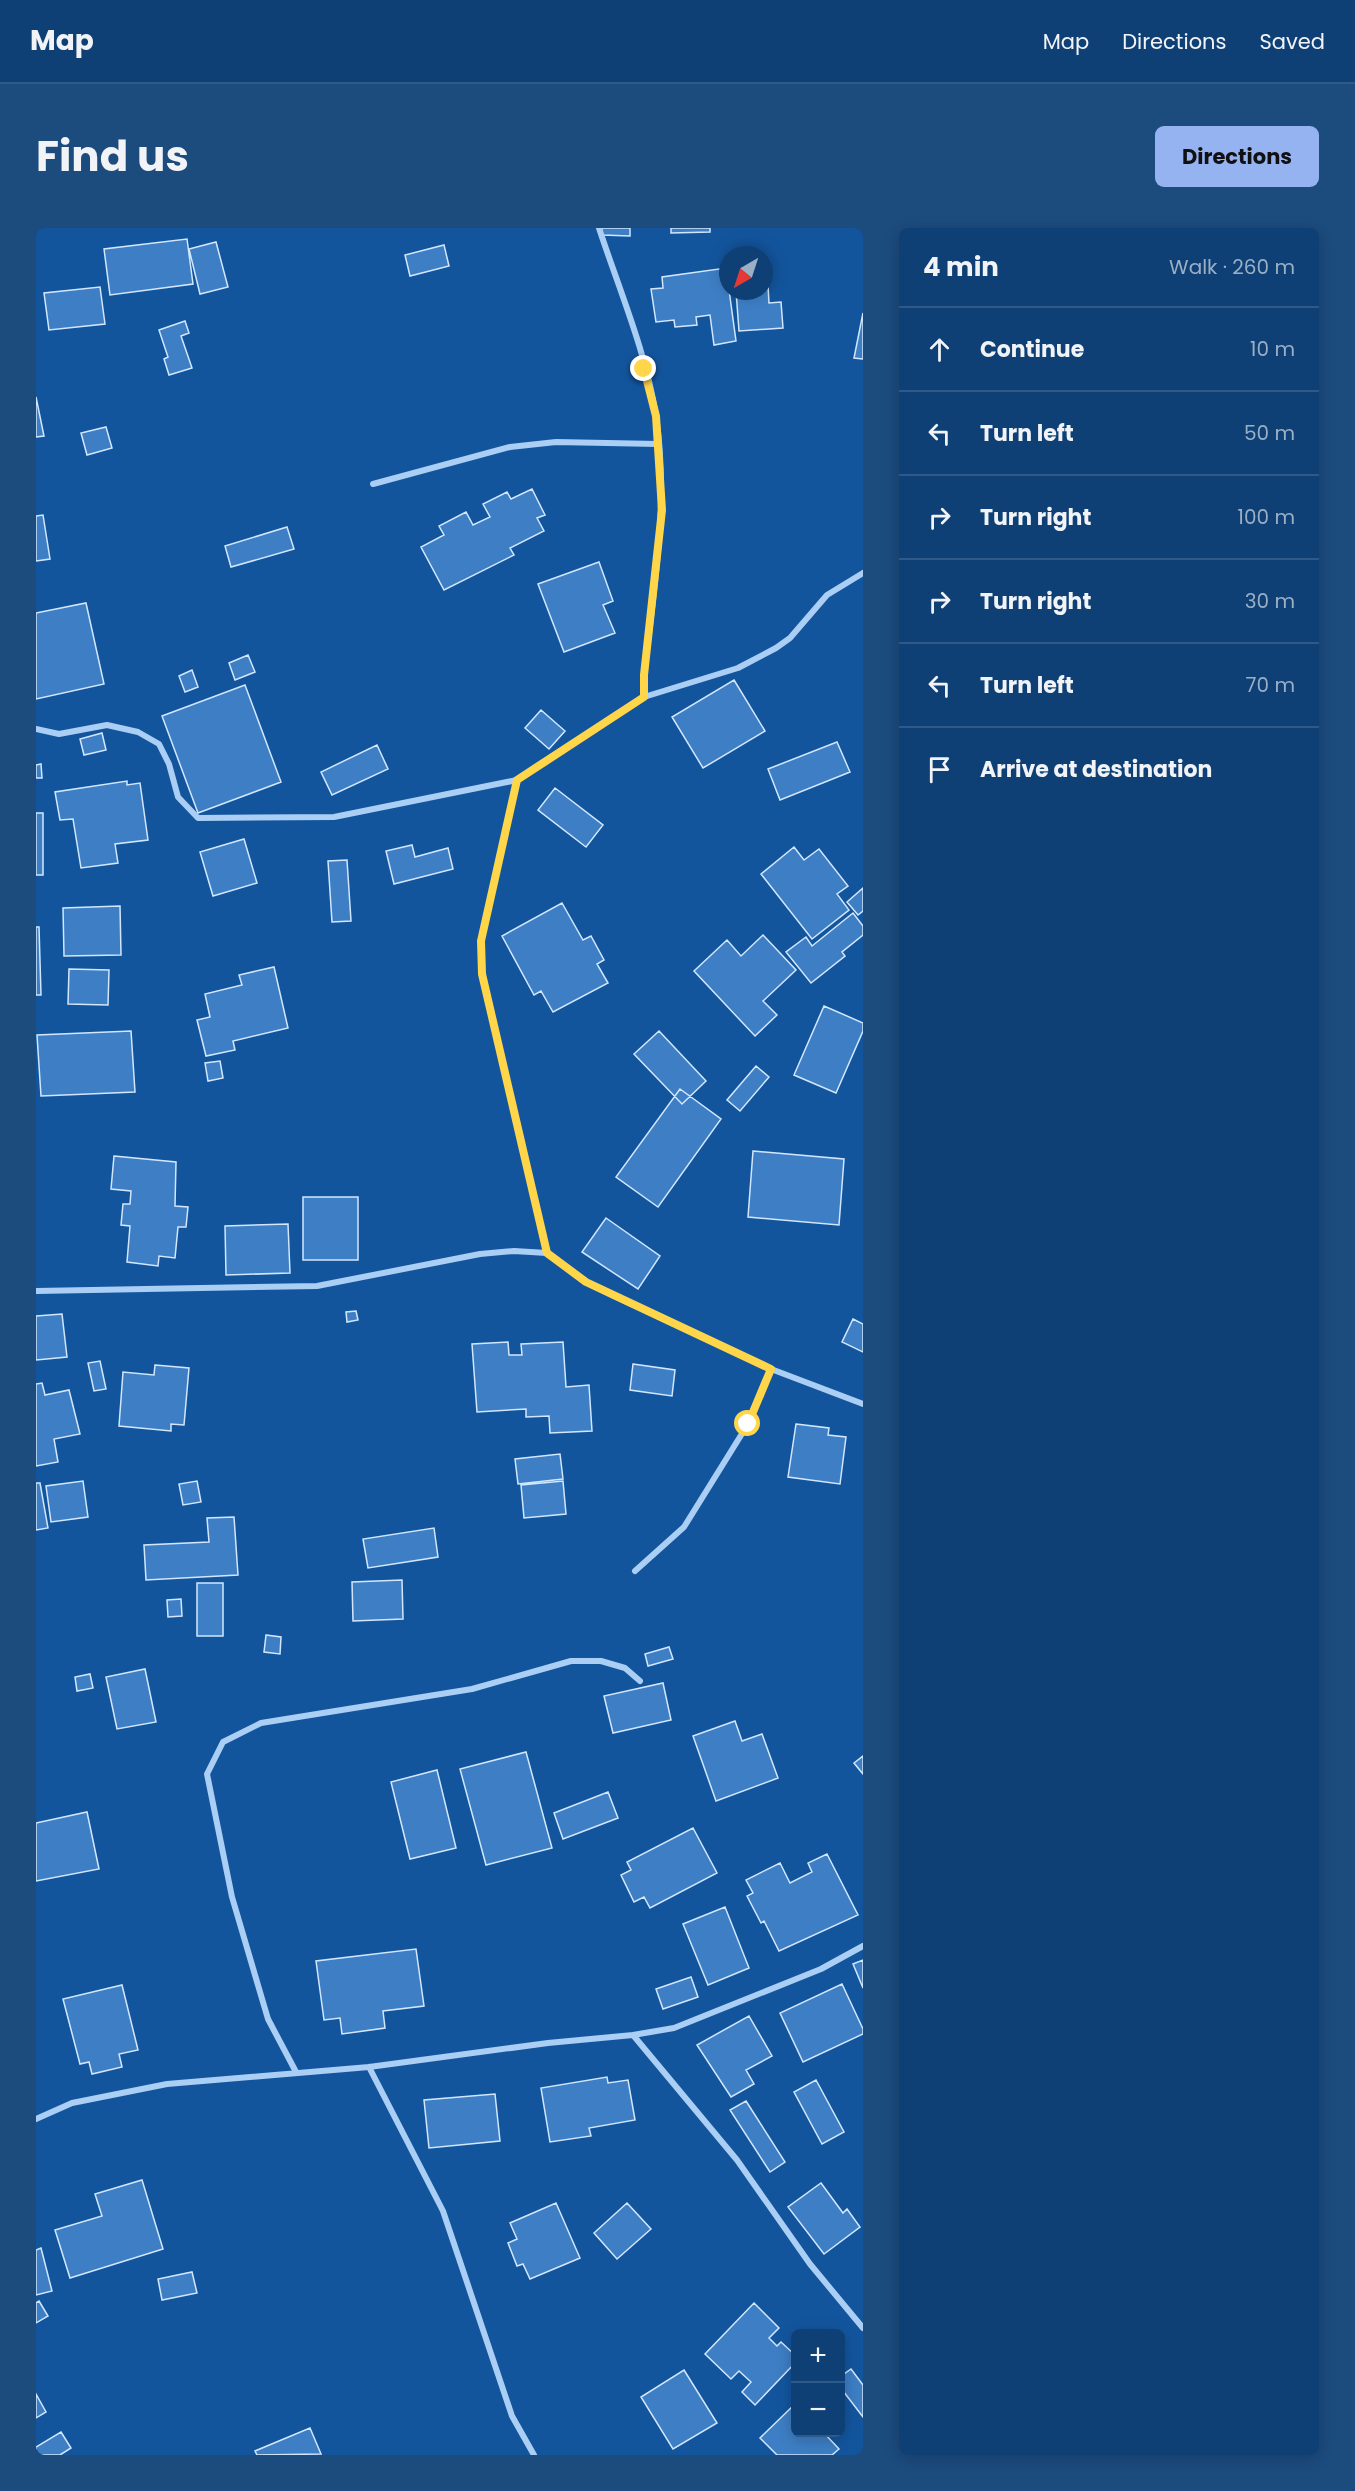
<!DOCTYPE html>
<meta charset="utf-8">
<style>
:root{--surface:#0e4076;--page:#1c4b7e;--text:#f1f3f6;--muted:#9bafc5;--line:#2e5988;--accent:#95b2f1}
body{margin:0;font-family:Poppins,sans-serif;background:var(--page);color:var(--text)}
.controls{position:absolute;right:18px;bottom:18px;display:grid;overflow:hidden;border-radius:9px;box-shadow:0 3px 15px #0003}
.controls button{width:54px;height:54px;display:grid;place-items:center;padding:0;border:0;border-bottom:2px solid var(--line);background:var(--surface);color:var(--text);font:30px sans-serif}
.compass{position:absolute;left:683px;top:18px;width:54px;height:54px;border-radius:50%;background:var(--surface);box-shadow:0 3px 15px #0003;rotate:219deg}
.stop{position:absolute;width:18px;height:18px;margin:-14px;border:4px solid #ffd54a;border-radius:50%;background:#fff}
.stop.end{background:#ffd54a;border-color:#fff;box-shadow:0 2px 6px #0008}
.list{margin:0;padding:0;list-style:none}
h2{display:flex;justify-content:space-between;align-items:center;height:78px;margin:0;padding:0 24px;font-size:26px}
h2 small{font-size:20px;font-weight:400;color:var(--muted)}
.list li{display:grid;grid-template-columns:39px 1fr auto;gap:18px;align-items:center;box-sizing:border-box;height:84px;padding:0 24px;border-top:2px solid var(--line)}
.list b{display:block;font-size:22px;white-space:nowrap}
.list em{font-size:20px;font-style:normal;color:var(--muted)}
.icon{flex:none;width:33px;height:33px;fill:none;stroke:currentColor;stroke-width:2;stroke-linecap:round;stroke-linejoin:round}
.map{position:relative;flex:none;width:827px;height:2227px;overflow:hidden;border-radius:9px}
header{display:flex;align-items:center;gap:36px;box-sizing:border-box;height:84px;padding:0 30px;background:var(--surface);border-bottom:2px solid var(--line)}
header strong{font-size:28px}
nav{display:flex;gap:33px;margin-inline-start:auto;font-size:21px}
.intro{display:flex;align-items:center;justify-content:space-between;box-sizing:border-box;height:144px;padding:0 36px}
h1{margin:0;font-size:42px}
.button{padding:15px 27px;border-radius:9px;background:var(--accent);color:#111;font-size:21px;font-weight:700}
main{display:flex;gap:36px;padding:0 36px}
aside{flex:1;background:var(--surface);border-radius:9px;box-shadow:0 3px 15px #0003}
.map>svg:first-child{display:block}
.building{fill:#3d7ec4;stroke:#d2e7fd;stroke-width:1.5}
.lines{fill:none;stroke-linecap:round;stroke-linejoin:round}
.street{stroke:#aacef4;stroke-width:6}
.route{stroke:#ffd54a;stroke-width:8}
</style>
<header>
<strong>Map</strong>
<nav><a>Map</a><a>Directions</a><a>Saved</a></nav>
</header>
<div class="intro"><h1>Find us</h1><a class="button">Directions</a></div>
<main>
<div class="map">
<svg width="827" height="2227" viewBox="0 0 827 2227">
<rect width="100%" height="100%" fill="#13559d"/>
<path class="building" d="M566,0H594V8L566,7Z
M635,0H674V4L635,5Z
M151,11L157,56L74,67L68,21Z
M180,14L192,59L164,66L153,21Z
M408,17L413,38L374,48L369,27Z
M728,39H731L733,75L745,74L747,100L703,103L700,63H728Z
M690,40L700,113L678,117L674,87L660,89L661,97L639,99L638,92L620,94L615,61L627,60L626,49Z
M64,59L69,96L13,102L8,65Z
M827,85V131L818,130Z
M149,93L153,105L145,108L156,140L133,147L128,131L132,129L123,102Z
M0,169L8,208L0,209Z
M70,199L76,220L51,227L45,205Z
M496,261L509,287L501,290L508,303L474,320L478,327L408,362L385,319L408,307L403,298L430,284L437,297L454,289L447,276L471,264L475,271Z
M7,287L14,331L0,333V288Z
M251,299L258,321L195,339L189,318Z
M563,334L577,373L567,377L579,405L528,424L502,356Z
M50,375L68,456L0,471V385Z
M212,427L219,444L199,452L193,435Z
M156,442L162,459L149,464L143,448Z
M698,452L729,503L667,540L636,489Z
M209,457L245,554L162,585L126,488Z
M505,482L529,503L513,521L489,500Z
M66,505L70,522L48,527L44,511Z
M801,514L814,544L744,572L732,541Z
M341,517L352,541L296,567L285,544Z
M5,536L6,550H0V537Z
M91,553V557L104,555L112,612L79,616L82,635L45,640L37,591L24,592L19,564Z
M519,560L567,597L550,619L502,582Z
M0,585H7V647H0Z
M208,611L221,655L177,668L164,624Z
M376,617L379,629L412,620L417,641L358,656L350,623Z
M758,619L768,632L783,621L812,658L801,666L813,682L776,711L725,646Z
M311,632L315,693L296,694L292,633Z
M827,660V683L822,687L811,674Z
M526,675L547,712L555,708L568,732L561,736L572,755L517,784L505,763L498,767L466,708Z
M84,678L85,727L28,728L27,680Z
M817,685L827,698V707L806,724L809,728L775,755L750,724L770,709L776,718Z
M0,699H3L5,767H0Z
M727,707L760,742L727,773L741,787L719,808L658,743L691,712L705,728Z
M238,739L252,800L197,813L199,822L170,828L161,792L174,789L169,766L206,757L203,747Z
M33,741L73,742L72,777L32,776Z
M788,778L827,795V803L800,865L758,847Z
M95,803L99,864L5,868L1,807Z
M623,803L670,853L646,876L598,826Z
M184,833L187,850L172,853L169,835Z
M720,838L733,849L704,883L691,872Z
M644,861L685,891L622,979L580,949Z
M717,923L808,931L803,997L712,989Z
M78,928L140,934L139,978L152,979L150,999H142L139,1030L123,1028L122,1038L91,1034L94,998L85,997L87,976H94L95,963L75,961Z
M267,969H322V1032H267Z
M570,990L624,1028L602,1061L546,1024Z
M252,996L254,1045L190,1047L189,998Z
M320,1083L322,1092L311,1094L310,1084Z
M26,1086L31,1129L0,1132V1088Z
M817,1091L827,1096V1124L806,1114Z
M472,1114L473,1127H486L485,1116L527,1114L530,1159L553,1157L556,1203L514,1205L513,1188L490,1189V1181L441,1184L436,1116Z
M64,1133L70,1161L58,1163L52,1135Z
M597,1136L639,1142L636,1168L594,1162Z
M119,1137L153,1140L148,1197L135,1196V1203L83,1198L87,1144L118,1147Z
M6,1155L9,1167L33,1162L44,1206L18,1211L22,1234L0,1238V1156Z
M760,1196L793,1200L792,1207L810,1209L804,1256L752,1249Z
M524,1226L527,1251L482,1256L479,1231Z
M47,1253L52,1289L15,1294L10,1258Z
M161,1253L165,1274L147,1277L143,1256Z
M527,1253L530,1286L488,1290L485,1257Z
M0,1255H4L12,1300L0,1302Z
M198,1289L202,1347L110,1352L108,1317L173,1314L171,1290Z
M398,1300L402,1329L332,1340L327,1311Z
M366,1352L367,1391L317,1393L316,1354Z
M161,1355H187V1408H161Z
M145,1371L146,1388L132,1389L131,1372Z
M230,1407L245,1409L244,1426L228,1424Z
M633,1419L637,1431L612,1438L609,1426Z
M109,1441L120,1494L81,1501L70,1449Z
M54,1446L57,1460L41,1463L39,1449Z
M627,1455L635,1492L577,1505L568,1468Z
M699,1493L706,1513L726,1506L742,1550L680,1573L657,1508Z
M490,1524L516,1620L450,1637L424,1541Z
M827,1528V1546L818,1535Z
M401,1542L420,1620L374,1631L355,1554Z
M572,1564L582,1590L527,1611L518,1585Z
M51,1584L63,1641L0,1653V1595Z
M657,1600L681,1645L614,1680L608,1669L598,1674L585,1647L595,1642L591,1634Z
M791,1626L822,1687L743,1723L728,1693L725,1695L711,1668L717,1665L710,1652L744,1635L754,1655L776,1644L772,1635Z
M689,1679L713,1740L672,1757L647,1696Z
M380,1721L388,1778L347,1783L349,1800L306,1806L304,1790L288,1792L280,1733Z
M827,1732V1760L817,1736Z
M655,1749L662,1769L627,1781L620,1761Z
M806,1756L827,1801V1806L767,1834L744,1785Z
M86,1757L102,1822L83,1826L86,1839L56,1846L53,1834L44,1836L27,1771Z
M713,1788L736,1828L710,1842L718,1856L695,1869L661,1817Z
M571,1849L572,1855L592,1852L599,1892L553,1900L555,1908L514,1914L505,1860Z
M780,1852L808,1904L786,1916L758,1864Z
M459,1866L464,1913L393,1920L388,1872Z
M710,1873L749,1934L734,1944L694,1882Z
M106,1952L127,2021L34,2050L19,2002L66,1988L59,1966Z
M785,1955L807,1985L811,1981L824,1999L788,2026L752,1979Z
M520,1975L544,2030L494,2051L487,2036L481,2038L472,2015L481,2011L474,1995Z
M591,1975L615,2001L581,2031L558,2005Z
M5,2020L16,2063L0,2067V2022Z
M156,2044L161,2065L126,2072L122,2051Z
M3,2073L12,2088L0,2095V2075Z
M718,2075L743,2100L733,2110L741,2118L745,2114L760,2128V2134L719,2177L706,2164L715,2154L703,2143L695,2151L669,2126Z
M815,2141L827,2157V2189L804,2159V2149Z
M648,2142L681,2195L637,2221L605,2169Z
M0,2166L10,2184L0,2190Z
M759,2176L760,2204H787L803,2221L796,2227H741L724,2210Z
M274,2200L285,2226L221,2227L219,2223Z
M25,2204L35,2220L24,2227H0V2219Z"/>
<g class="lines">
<path class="street" d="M563,0C583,61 610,124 620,188C633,274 618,361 608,447V469
M337,256L474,219L520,214L622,216
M0,501L23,506L71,497L102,504L123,516L133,536L142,569L162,590L298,589L481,552L608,469L702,440L740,420L754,410L791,367L827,345
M481,552L445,713L446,746L511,1025
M0,1063L281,1058L444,1026L478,1023L511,1025L550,1054L578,1068L735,1141L827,1176
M599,1343L648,1299L712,1196L735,1141
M597,1807L638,1800L785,1741L827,1718
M333,1839L407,1983L476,2188L498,2227
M260,1844L232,1791L196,1669L171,1546L187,1514L225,1495L436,1461L535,1433H565L589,1440L604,1453
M0,1891L36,1875L131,1856L333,1839L512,1815L597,1807L701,1932L774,2036L827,2100"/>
</g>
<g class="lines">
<path class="route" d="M608,141L620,188L626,282L608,447V469L481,552L445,713L446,746L511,1025L550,1054L735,1141L712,1196"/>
</g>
</svg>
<div class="controls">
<button>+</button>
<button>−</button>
</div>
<svg class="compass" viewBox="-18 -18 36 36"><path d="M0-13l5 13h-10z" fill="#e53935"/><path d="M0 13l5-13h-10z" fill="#9bafc5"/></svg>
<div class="stop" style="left:712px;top:1196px"></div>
<div class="stop end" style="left:608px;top:141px"></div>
</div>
<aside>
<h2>4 min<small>Walk · 260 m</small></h2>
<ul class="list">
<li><svg class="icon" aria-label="ahead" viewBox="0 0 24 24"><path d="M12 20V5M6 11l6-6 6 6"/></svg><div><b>Continue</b></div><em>10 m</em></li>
<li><svg class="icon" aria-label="left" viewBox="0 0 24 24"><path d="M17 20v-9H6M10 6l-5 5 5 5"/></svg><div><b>Turn left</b></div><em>50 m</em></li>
<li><svg class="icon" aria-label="right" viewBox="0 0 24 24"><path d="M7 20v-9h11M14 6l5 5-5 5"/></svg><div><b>Turn right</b></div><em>100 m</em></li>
<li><svg class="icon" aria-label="right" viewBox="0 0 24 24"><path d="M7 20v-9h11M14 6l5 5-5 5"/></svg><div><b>Turn right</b></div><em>30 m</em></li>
<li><svg class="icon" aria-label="left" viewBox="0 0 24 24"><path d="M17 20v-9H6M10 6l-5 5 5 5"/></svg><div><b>Turn left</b></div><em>70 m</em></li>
<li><svg class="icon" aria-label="arrive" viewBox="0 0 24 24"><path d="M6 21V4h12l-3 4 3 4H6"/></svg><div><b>Arrive at destination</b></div></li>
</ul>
</aside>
</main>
